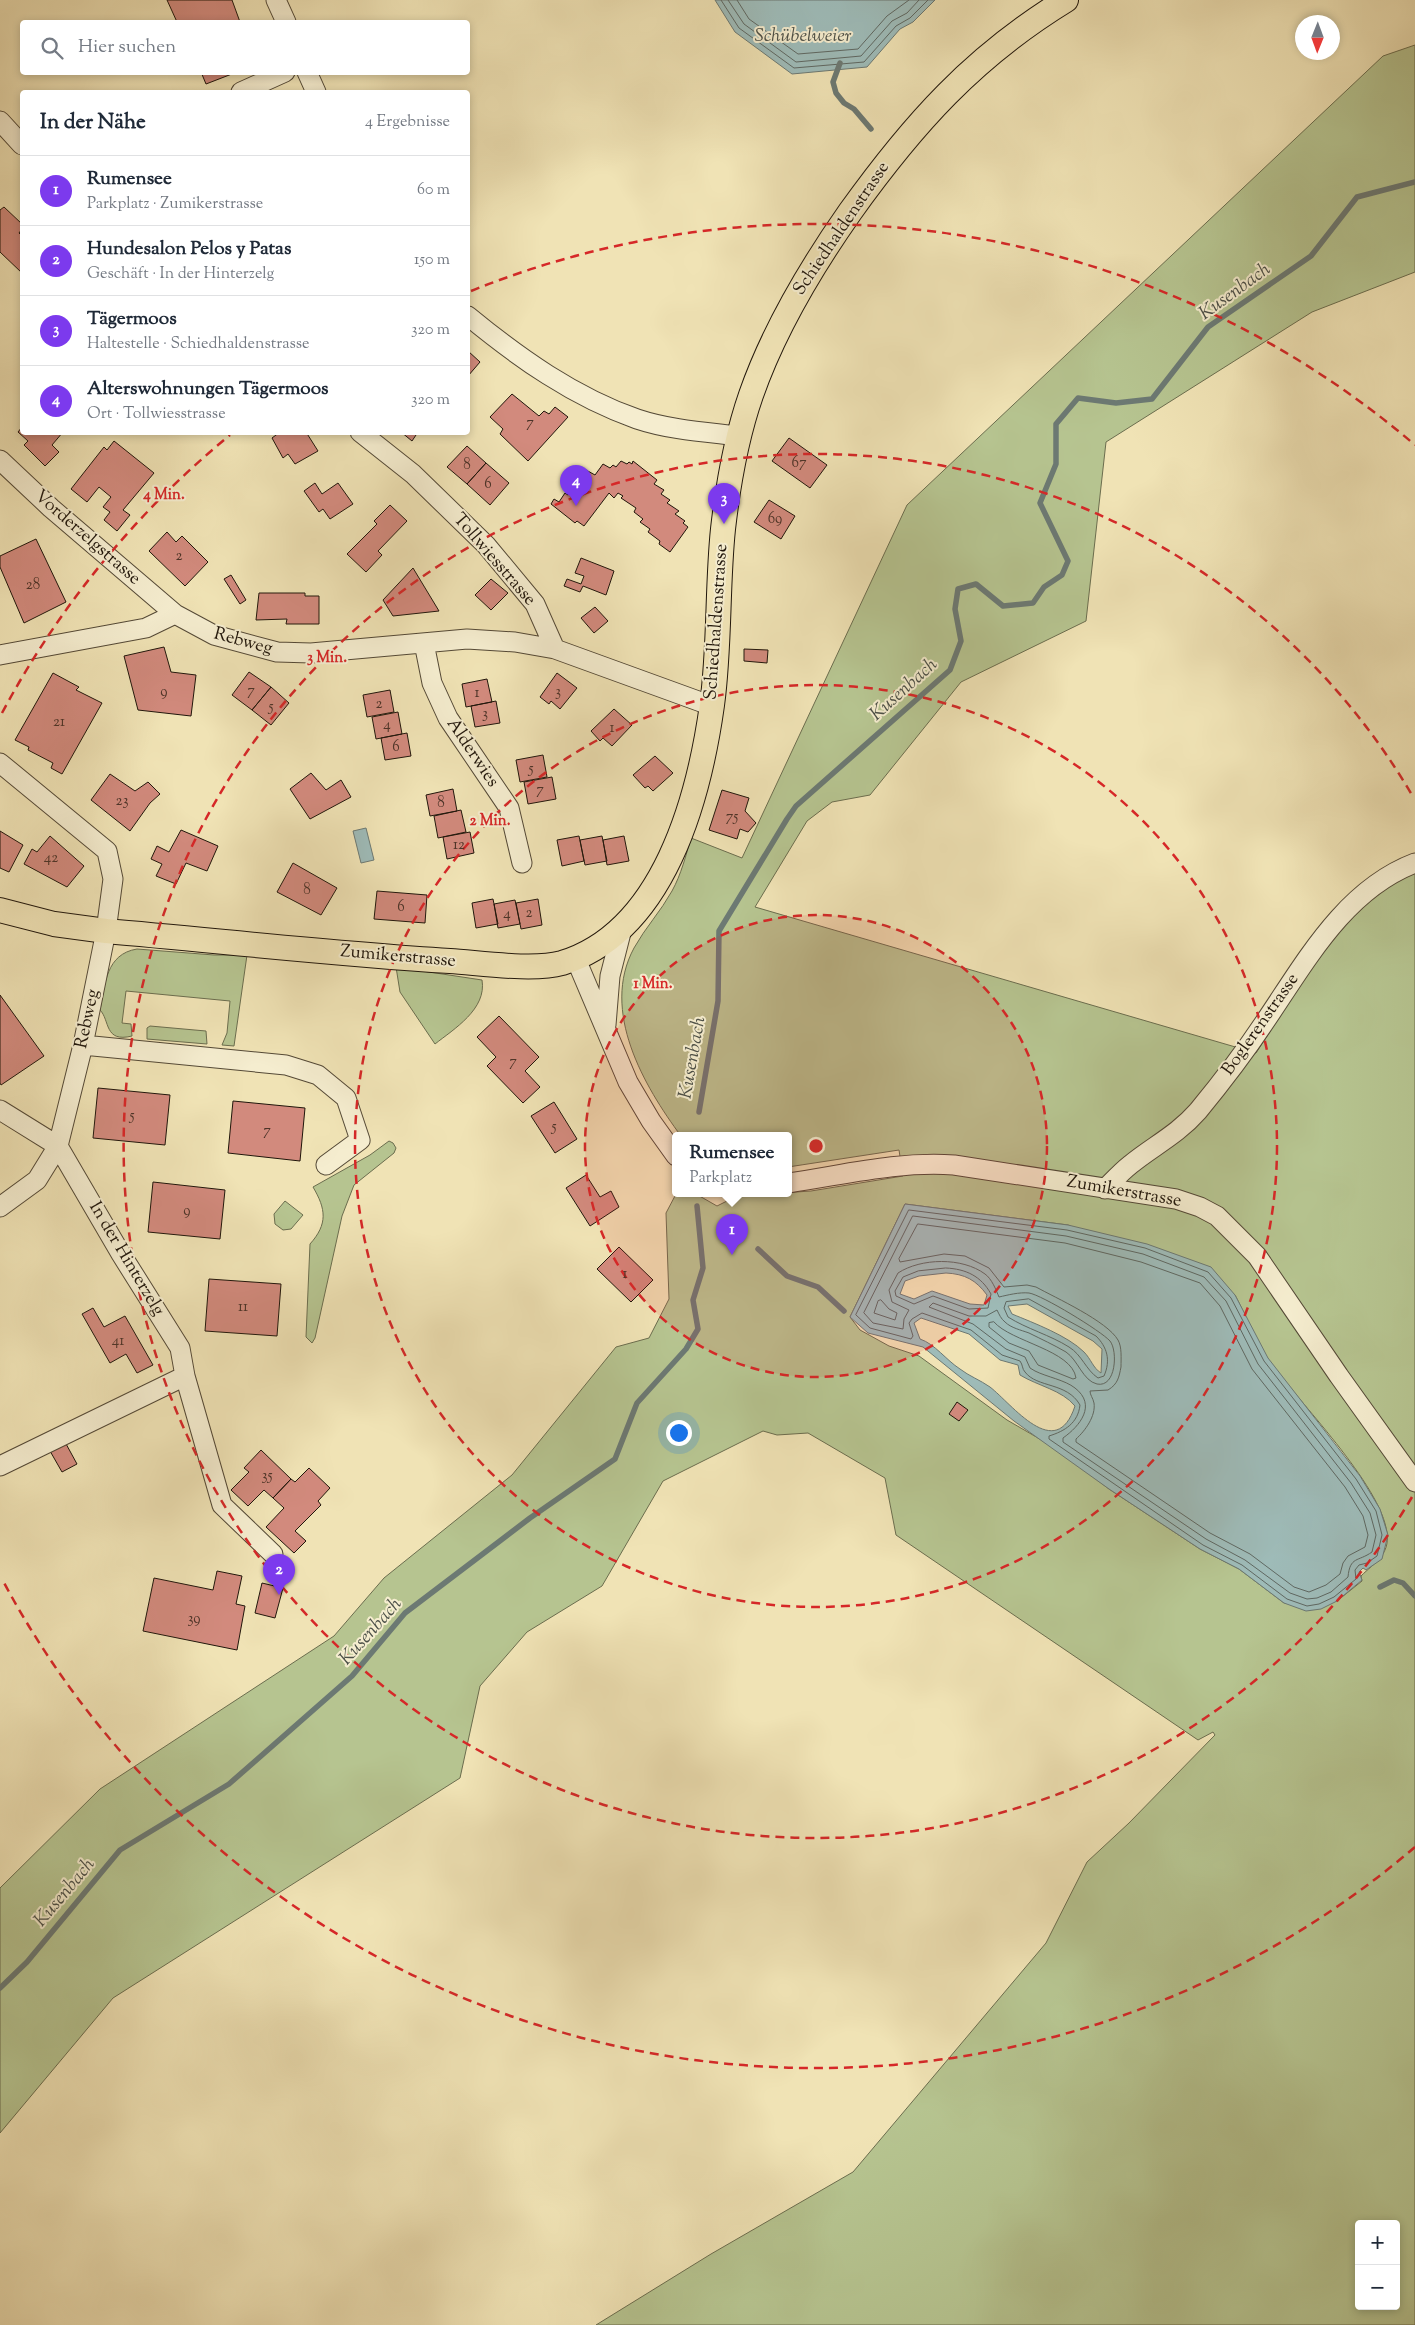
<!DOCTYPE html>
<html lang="de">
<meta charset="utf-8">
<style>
:root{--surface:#fff;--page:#f2f2f3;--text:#1f2937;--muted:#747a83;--line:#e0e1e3;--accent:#7c3aed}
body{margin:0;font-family:"Sorts Mill Goudy",serif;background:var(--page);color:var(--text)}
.controls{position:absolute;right:15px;bottom:15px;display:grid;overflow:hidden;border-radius:5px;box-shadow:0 2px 8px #0003}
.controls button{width:45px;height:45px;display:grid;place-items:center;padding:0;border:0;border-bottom:1px solid var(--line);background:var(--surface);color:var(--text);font:25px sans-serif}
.compass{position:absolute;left:1295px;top:15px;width:45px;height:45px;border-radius:50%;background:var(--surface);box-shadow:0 2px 8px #0003;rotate:181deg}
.you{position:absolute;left:678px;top:1432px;width:18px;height:18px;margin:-12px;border:4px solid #fff;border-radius:50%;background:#1a73e8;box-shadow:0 0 0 8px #1a73e833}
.badge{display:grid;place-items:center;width:32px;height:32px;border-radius:50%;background:var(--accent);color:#fff;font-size:16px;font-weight:700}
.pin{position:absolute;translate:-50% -41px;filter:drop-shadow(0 1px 2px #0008)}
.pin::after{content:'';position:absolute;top:26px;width:18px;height:15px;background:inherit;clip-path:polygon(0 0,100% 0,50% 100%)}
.popup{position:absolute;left:672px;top:1132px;width:120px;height:65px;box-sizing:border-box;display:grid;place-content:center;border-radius:5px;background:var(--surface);filter:drop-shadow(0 1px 4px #0005);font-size:16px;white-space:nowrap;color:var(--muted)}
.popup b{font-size:19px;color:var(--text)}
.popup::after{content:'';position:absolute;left:50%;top:100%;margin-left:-10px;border:10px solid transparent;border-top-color:var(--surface)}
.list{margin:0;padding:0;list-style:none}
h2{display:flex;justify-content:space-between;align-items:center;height:65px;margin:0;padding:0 20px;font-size:21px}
h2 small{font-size:16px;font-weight:400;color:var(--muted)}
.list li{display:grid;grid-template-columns:32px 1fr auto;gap:15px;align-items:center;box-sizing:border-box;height:70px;padding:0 20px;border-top:1px solid var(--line)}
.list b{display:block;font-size:19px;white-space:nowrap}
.list p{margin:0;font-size:16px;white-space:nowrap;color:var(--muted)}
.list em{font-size:16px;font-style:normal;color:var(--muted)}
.icon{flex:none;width:28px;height:28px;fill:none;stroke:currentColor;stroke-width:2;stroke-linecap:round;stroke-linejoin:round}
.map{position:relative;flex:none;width:1415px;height:2325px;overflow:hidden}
.search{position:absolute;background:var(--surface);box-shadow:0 2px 8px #0003;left:20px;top:20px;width:450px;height:55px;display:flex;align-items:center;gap:12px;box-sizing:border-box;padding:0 18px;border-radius:5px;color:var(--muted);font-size:19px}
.panel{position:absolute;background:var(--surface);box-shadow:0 2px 8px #0003;left:20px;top:90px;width:450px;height:345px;border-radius:5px}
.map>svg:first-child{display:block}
.green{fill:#b6c490;stroke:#6b6d4e;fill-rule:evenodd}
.water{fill:#9ebbb8;stroke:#6c7973;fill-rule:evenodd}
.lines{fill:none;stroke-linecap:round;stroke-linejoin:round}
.shore{stroke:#5f6862;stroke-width:1}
.stream{stroke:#6c7973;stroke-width:5.5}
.building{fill:#d28a7d;stroke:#20160b}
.minor-casing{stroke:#544936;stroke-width:21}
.major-casing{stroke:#20160b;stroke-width:26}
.minor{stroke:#f5edcf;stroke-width:19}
.major{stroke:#f0e3b5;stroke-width:24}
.ring{fill:none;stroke:#d62828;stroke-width:2.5;stroke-dasharray:9 6}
.labels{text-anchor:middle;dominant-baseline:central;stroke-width:4;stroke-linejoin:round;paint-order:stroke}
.number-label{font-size:15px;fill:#4c3328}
.street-label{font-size:18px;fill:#20160b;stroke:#f5edcf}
.water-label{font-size:19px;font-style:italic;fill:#4c5048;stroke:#f5edcf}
.centre{fill:#d62828;stroke:#f5edcf;stroke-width:2.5}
.ring-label{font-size:15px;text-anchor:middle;font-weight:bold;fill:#d62828;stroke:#f5edcf;stroke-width:4;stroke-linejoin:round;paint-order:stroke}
</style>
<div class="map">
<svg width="1415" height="2325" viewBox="0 0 1415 2325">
<rect width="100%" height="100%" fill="#f0e3b5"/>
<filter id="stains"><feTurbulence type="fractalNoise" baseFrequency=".004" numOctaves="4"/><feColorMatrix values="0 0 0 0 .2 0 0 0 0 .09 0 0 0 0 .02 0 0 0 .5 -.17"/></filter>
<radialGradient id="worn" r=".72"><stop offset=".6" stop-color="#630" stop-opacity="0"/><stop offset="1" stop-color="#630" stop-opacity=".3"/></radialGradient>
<path class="green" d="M1415,45V272L1312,312L1106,442L1086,621L961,682L870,795L832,802L807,821L755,907L1256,1053C1288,1005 1318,951 1358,910C1374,894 1395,882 1415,872V2325H596L711,2254L853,2172L1046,1943L1087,1862L1129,1823L1215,1735L1213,1732L1198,1740L896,1535L885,1478L808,1433L777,1435L763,1431L663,1481L602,1586L527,1632L480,1686L460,1778L113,1998L0,2133V1888L100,1789L334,1636L384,1578L512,1475L616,1347L649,1338L669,1299L666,1213L676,1194H696L717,1206L737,1196L811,1191L903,1176L899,1150L788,1167V1136H681C644,1086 600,1011 634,948C645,928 661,911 672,891C681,875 686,855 691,838L742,858L907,505L1383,56ZM905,1204L1068,1225L1235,1295C1246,1316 1255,1340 1268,1359C1298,1402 1381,1484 1387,1533C1390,1555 1374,1563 1361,1576L1362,1581L1337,1601L1284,1603L1239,1569L1200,1549L1109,1489L1057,1449L1007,1420L919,1356L889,1346L860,1330L850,1317ZM1359,2224H1396V2306H1359Z
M137,949L214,955H247L234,1046L222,1045L227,1033L230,1001L126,991L122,1023L131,1024L132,1036C104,1043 110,1020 100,1010C105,984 106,954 137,949Z
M396,967L482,980C487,1009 454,1029 435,1044L400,992Z
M150,1026L206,1031L207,1044L147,1039V1028Z
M389,1141L393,1143L396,1148L394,1153L354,1185L342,1216L315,1338L312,1343L306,1337L310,1244C328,1224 326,1209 313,1187L370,1155Z
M285,1201L303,1215L291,1229L283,1230L275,1224L274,1214Z"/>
<path class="water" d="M715,0H935L913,22L900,29L867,67L792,74L735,32Z
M366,828L374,860L361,863L353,831Z
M905,1204L1068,1225L1147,1244L1211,1267L1235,1295L1268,1358L1360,1476L1380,1509L1388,1535L1382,1559L1366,1570L1363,1568L1359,1572L1362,1580L1337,1601L1321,1609L1306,1611L1284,1603L1239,1569L1200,1549L1109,1489L1014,1421L923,1347L868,1333L850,1317ZM946,1273C965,1274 976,1280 987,1295L984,1305L970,1304L932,1291L914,1299L900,1294L905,1281L919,1276ZM1027,1304L1093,1341L1102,1349L1101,1373C1093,1368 1091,1359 1084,1352C1068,1336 1034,1323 1012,1314L1008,1306ZM921,1318L969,1334L1000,1360L1018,1365L1020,1375C1038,1386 1062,1390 1075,1406C1056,1464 1012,1404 990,1387C980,1380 969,1376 960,1369C946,1360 935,1344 920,1339L914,1323Z"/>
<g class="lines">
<path class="shore" d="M721,0L739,28L794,68L864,62L896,26L910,18L928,0
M728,0L744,24L796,62L861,56L892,21L907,13L919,0
M737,0L749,19L798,54L858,49L887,16L909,0
M909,1210L1067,1230L1145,1248L1208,1272L1231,1298L1264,1361L1356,1479L1376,1511L1382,1535L1377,1556L1367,1563L1359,1565L1355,1570L1356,1579L1334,1597L1319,1604L1307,1606L1287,1599L1242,1565L1203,1545L1049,1439V1436C1065,1431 1078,1423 1080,1405C1067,1382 1037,1388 1025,1372C1022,1369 1023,1365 1020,1361L1002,1355L971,1330L922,1313L912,1319L909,1323L913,1336L911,1339L870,1328L856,1315Z
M913,1216L1066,1236L1143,1254L1204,1277L1226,1301L1258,1364L1351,1483L1370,1513L1376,1535L1372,1552C1358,1562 1350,1556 1348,1577L1331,1592L1317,1598L1307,1599L1290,1593L1245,1560L1206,1539L1063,1442V1438C1080,1426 1097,1405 1075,1388C1065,1380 1047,1377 1035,1371L1030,1368L1025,1357L1006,1349L973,1324L929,1307L933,1303L969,1316H986L997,1310C999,1314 1001,1319 1005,1322C1011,1328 1021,1330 1029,1333C1041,1339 1054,1345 1066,1352C1078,1360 1083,1381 1097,1384C1116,1388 1118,1351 1110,1341C1101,1331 1042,1295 1029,1293C1019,1292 1008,1295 999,1297C996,1290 992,1279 985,1274C962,1257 921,1258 898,1273L889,1290L892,1302L909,1310L904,1319L903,1329L873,1323L864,1313Z
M918,1224L1065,1243L1141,1262L1200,1283L1220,1306L1252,1369L1345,1487L1363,1516L1368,1535L1365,1547L1348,1556L1343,1563L1340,1574L1326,1585L1309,1592L1294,1587L1250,1554L1210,1533L1076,1442V1439C1085,1431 1096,1416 1094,1403C1093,1398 1090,1395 1090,1391L1108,1390C1118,1384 1119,1377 1121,1367C1121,1358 1122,1347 1118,1340C1107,1321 1056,1298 1036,1287L1027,1285L1004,1287L989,1268L965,1256L944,1254L900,1262L899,1259Z
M946,1268C966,1269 981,1276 991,1294L988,1308L969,1309L933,1296L914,1304L896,1296L895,1291L903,1277L918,1271Z
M1029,1299L1096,1336C1107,1347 1111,1360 1104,1376L1098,1378C1086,1370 1082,1355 1069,1347C1050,1335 1027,1329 1008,1317L1004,1308L1006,1302Z
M881,1300L889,1309L897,1313L895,1320L874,1313L878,1301Z
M994,1322C1011,1342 1072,1350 1076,1378L1073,1379L1038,1365L1029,1351L1009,1343L989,1327V1323Z"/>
<path class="stream" d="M840,63L833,82L836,93L844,103L854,109L871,129
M699,1112L718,1001L719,931L787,819L796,806L950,670L961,641L955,609L958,589L976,584L1003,606L1033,603L1044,587L1062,575L1068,561L1040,503L1056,464V424L1078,398L1116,403L1152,399L1208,327L1311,256L1357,197L1415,182
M758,1249L787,1276L818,1287L844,1311
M1380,1587L1394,1580L1403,1583L1415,1596
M0,1988L27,1962L120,1850L229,1784L352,1676L405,1613L530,1518L615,1459L637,1403L686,1349L698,1329L693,1300L703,1268L697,1206"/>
</g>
<path class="building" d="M167,0H232L240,22H177Z
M201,72H237L206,84Z
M4,207L22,224V229L19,233L22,236V273L0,252V210Z
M468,351L480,362L468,376Z
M512,394L539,416L544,411L549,414L555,407L568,417L528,461L500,434L503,429L490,417Z
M22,427V432H63L52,445L59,452L45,466L24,445L28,441L18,432Z
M280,432H306L318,451L295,464L288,454L283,458L272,438Z
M401,432H418L412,441Z
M789,438L827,465L810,488L772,461Z
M114,441L154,473L123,510L130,515L117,531L104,520L110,512L103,507L111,497L99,487L87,502L71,489L104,447L107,450Z
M467,446L486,463L467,484L447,467Z
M621,461L627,464L629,462L632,464L633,461L657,480L654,484L664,490L661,494L670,500L667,503L679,511L675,514L685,521L683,523L688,527L670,552L659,544L660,541L648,532L650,529L640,522L643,519L634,512L636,508L621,498L623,496L618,493L614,498L609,493L584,526L577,521L575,523L551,504L554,499L559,502L565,493L568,495L586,470L595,475L603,464L610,468L613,465L616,467Z
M486,463L509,483L490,505L467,484Z
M315,483L322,494L338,483L353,504L330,519L323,509L319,512L304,491Z
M769,500L795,516L781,539L754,522Z
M390,505L407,521L378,551L382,555L366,572L347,554L377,524L374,521Z
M167,532L176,542L182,536L208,562L185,586L149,551Z
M36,539L66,602L24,623L0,567V556Z
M581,558L614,571L606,595L583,586L580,592L564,586L567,579L581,584L584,576L575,573Z
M413,568L439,611L393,616L383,600Z
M231,575L246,600L240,604L224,579Z
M491,579L508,593L491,610L475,595Z
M259,593H305V596H319V624H286L287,619L256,620Z
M595,607L608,621L594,633L581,618Z
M164,647L171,672L196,675L191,716L138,710L124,656Z
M744,649L768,650L767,663L744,661Z
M249,672L271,687L252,710L232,695Z
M53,673L79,687L76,690L102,703L62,774L51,768L53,763L28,750L29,747L15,740Z
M557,673L577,688L560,709L551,701L549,704L540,697Z
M487,679L492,702L466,707L462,684Z
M271,687L289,703L271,725L252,710Z
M390,690L394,712L367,717L363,695Z
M496,701L500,723L475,727L471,706Z
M614,709L632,725L612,746L603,738L600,741L591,731Z
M398,712L402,734L376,739L372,717Z
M407,733L411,756L385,760L381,738Z
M543,755L547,777L520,782L516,760Z
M655,756L673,773L653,791L648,786L645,788L633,775Z
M311,773L326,790L341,780L351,797L310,819L290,789Z
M110,774L135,791L148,782L160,794L150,803L130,831L91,800Z
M552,777L556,799L528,804L524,782Z
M453,789L457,811L430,816L426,795Z
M722,790L749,798L745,811L756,823L748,832L740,829L737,839L709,830Z
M461,810L466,832L438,838L434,816Z
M181,830L218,846L207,871L186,863L176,884L156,876L162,864L151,859L157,846L169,852Z
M0,831L23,845L9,872L0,868Z
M470,832L474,853L447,859L443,837Z
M50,836L84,866L67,887L24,864L32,849L37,852Z
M579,836L584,861L562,866L557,840Z
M602,836L607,861L585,865L580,840Z
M624,836L629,861L607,865L603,840Z
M293,863L337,888L321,915L277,892Z
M377,891L427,895L425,923L374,919Z
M493,899L498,924L476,928L472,903Z
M538,899L542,925L521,929L516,903Z
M515,900L520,924L498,928L494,904Z
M0,995L44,1056L1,1085L0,1083Z
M499,1016L539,1057L525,1071L540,1087L523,1103L487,1066L496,1057L477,1037Z
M98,1088L170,1095L165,1145L93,1138Z
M233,1101L305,1108L300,1161L228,1153Z
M554,1102L577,1139L555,1153L531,1116Z
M586,1175L600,1197L611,1191L619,1207L590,1226L566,1188Z
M153,1182L225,1190L220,1239L148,1232Z
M619,1247L653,1280L631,1302L597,1269Z
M209,1279L281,1284L277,1336L205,1331Z
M93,1308L104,1327L125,1316L153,1365L137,1373L126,1354L110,1363L82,1314Z
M957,1402L968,1410L959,1421L949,1414Z
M65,1442L77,1464L62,1472L50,1451Z
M261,1450L291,1479L273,1498L264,1490L248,1506L231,1490L249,1472L244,1468Z
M309,1468L330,1488L318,1501L321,1505L295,1531L306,1541L294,1553L266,1527L284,1508L273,1498L291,1479L295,1482Z
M217,1571L242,1576L236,1604L245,1606L237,1650L143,1631L154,1578L213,1590Z
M262,1583L283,1588L275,1618L255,1613Z"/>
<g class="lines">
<g class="minor-casing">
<path id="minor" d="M276,0L286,22
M307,72L316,92
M241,92L285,72
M0,121L22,145
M468,316C519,358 574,397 637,419C670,430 705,432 739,436
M360,432L413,474L486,545L535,604L555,649L712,706
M0,460L51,508L154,596L175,614L214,635L277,652L311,653L467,639L515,642L555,649
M424,643L432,683L448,718L509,808L522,863
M0,655L146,628L175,614
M0,763L107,851L113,879L106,931L83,1045L58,1146L37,1180L0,1207
M575,957L628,1082L651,1121L676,1156
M606,1025L610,976L623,925
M83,1045L286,1065L318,1075L346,1098L360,1140L326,1165
M0,1110L58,1146L121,1254L180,1348L185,1376L222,1505L273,1554
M788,1183C844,1175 897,1161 954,1165L1176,1199L1200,1207L1217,1216L1257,1256L1339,1376L1415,1482
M1105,1189C1113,1181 1121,1172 1130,1165C1153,1146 1177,1135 1198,1111C1221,1083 1244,1053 1264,1023C1305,963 1344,890 1415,863
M0,1466L185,1376"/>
</g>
<g class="major-casing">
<path id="major" d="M0,910L54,924L106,931C221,941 335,954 450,961C481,963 533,971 562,963C664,932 699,798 712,705C720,647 717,587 723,529C728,485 736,438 751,395C774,329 810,269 850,212C913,124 973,57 1066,0"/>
</g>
<use href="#minor" class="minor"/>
<use href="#major" class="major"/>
</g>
<circle cx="816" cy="1146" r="231" fill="#d62828" fill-opacity=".12"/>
<g class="ring">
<circle cx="816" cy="1146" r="231"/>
<circle cx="816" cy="1146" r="461"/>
<path d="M1412 1497A692 692 0 1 1 1412 795"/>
<path d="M1415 1847A922 922 0 0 1 2 1579M2 713A922 922 0 0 1 230 435M471 291A922 922 0 0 1 1415 445"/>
</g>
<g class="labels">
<g class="number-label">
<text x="530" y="423">7</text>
<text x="799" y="463">67</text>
<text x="467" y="465">8</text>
<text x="488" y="484">6</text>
<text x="775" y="519">69</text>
<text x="179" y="556">2</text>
<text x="33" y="585">28</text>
<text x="251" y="691">7</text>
<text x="164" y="692">9</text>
<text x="558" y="692">3</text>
<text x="477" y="693">1</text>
<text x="379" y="704">2</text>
<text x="271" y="707">5</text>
<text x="485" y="714">3</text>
<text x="59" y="722">21</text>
<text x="387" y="725">4</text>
<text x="612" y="728">1</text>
<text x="396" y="747">6</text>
<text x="531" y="769">5</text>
<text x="540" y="790">7</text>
<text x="122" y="801">23</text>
<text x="441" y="803">8</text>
<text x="732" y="817">75</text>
<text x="459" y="845">12</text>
<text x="51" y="858">42</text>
<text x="307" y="890">8</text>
<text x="401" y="907">6</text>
<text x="529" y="913">2</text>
<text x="507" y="914">4</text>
<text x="513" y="1062">7</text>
<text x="132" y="1116">5</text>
<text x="554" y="1127">5</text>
<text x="267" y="1131">7</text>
<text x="187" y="1211">9</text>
<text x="625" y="1274">1</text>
<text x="243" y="1307">11</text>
<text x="118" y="1341">41</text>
<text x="267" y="1476">35</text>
<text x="194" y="1619">39</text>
</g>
<g class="street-label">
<text transform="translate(842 229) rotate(-56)">Schiedhaldenstrasse</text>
<text transform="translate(87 538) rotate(41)">Vorderzelgstrasse</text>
<text transform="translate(494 560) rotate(49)">Tollwiesstrasse</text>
<text transform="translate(717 622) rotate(-86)">Schiedhaldenstrasse</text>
<text transform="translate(243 642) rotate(15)">Rebweg</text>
<text transform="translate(472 753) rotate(56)">Alderwies</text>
<text transform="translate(398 957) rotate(5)">Zumikerstrasse</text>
<text transform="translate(88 1019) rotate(-78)">Rebweg</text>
<text transform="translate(1261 1025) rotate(-55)">Boglerenstrasse</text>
<text transform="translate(1124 1192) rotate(10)">Zumikerstrasse</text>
<text transform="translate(126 1259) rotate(59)">In der Hinterzelg</text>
</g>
<g class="water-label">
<text x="803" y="36">Schübelweier</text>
<text transform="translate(1235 292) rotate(-36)">Kusenbach</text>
<text transform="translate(904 690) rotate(-42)">Kusenbach</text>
<text transform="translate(693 1058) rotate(-80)">Kusenbach</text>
<text transform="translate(371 1632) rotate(-48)">Kusenbach</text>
<text transform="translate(65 1893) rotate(-50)">Kusenbach</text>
</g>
</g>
<circle cx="816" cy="1146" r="8" class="centre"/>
<g class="ring-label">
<text x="164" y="499">4 Min.</text>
<text x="327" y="662">3 Min.</text>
<text x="490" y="825">2 Min.</text>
<text x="653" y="988">1 Min.</text>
</g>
<rect width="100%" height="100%" filter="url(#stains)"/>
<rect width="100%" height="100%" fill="url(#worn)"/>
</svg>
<div class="controls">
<button>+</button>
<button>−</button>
</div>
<svg class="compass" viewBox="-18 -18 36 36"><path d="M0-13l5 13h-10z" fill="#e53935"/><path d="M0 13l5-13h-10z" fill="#747a83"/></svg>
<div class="you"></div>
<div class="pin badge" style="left:732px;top:1255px">1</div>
<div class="popup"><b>Rumensee</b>Parkplatz</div>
<div class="pin badge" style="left:279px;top:1595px">2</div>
<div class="pin badge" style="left:724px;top:524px">3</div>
<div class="pin badge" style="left:576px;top:506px">4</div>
<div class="search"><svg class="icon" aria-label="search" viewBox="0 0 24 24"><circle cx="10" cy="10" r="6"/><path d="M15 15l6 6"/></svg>Hier suchen</div>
<section class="panel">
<h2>In der Nähe<small>4 Ergebnisse</small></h2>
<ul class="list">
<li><span class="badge">1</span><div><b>Rumensee</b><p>Parkplatz · Zumikerstrasse</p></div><em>60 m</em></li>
<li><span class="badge">2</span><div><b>Hundesalon Pelos y Patas</b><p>Geschäft · In der Hinterzelg</p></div><em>150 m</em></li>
<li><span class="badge">3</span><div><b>Tägermoos</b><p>Haltestelle · Schiedhaldenstrasse</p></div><em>320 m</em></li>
<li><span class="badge">4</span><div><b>Alterswohnungen Tägermoos</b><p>Ort · Tollwiesstrasse</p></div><em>320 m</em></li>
</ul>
</section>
</div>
